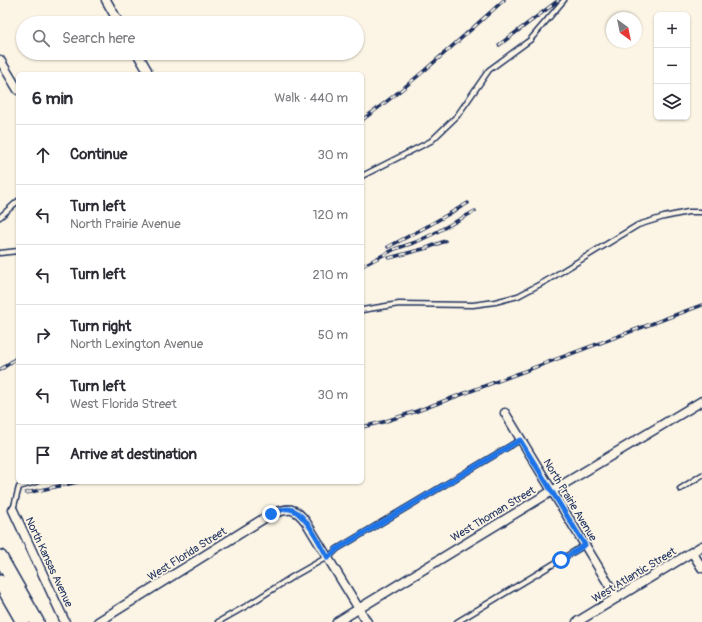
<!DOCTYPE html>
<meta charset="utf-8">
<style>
:root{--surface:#fff;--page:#f2f2f3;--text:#2b2b33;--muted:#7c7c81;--line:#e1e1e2}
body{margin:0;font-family:Pangolin,sans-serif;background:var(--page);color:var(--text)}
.controls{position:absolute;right:12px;top:12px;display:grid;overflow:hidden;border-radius:6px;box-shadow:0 1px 3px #0004}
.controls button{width:36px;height:36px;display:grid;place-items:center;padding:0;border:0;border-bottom:1px solid var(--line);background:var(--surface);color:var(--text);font:20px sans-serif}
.compass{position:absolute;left:606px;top:12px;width:36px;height:36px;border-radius:50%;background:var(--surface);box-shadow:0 1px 3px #0004;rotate:147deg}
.stop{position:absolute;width:12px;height:12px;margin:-9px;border:3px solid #1a73e8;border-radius:50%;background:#fff}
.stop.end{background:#1a73e8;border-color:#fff;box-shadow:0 1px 4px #0008}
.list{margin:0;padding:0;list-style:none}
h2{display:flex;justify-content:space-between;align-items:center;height:52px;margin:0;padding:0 16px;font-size:17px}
h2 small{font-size:13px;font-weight:400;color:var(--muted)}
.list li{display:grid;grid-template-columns:26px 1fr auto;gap:12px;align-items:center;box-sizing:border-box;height:60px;padding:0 16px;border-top:1px solid var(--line)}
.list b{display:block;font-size:15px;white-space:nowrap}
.list p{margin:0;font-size:13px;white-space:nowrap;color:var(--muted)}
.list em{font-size:13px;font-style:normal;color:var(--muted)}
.icon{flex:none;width:22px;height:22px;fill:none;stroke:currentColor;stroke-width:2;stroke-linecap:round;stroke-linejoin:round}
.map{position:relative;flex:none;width:702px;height:622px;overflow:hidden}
.search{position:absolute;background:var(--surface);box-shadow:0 1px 3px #0004;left:16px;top:16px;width:348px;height:44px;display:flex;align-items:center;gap:10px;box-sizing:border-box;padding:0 14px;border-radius:22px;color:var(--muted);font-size:15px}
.panel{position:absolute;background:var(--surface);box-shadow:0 1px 3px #0004;left:16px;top:72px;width:348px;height:412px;border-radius:6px}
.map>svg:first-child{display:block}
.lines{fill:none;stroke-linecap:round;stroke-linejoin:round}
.lane-casing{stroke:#1b2f5e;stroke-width:7}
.street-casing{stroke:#1b2f5e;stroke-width:11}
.primary-casing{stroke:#1b2f5e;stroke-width:16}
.lane{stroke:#fcf5e5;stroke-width:4}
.street{stroke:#fcf5e5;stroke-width:8}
.primary{stroke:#fcf5e5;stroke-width:13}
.rail-casing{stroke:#1b2f5e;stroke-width:3.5}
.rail{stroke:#fcf5e5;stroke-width:2;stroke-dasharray:6;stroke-linecap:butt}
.route{stroke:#1a73e8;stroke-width:5}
.labels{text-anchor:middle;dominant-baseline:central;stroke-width:3.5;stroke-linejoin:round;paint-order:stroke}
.street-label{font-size:11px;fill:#1b2f5e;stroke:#fcf5e5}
</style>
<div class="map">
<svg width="702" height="622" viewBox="0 0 702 622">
<rect width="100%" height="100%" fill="#fcf5e5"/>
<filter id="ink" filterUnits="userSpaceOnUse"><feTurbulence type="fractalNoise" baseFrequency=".025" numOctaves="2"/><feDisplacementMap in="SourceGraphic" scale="8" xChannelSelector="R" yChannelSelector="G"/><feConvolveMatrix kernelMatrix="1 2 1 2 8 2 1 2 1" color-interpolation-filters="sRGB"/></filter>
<g filter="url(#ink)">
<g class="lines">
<g class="lane-casing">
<path id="lane" d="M362,176L431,141L457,116L489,70L530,40L564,0
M0,217L18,201
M0,253L18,251
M362,310L399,304L473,305L495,302L518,296L546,281L638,225L664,217L688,212H702
M680,489L702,475
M13,510L19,487L36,482
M218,622L248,605L292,577L322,560L328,558L337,549L520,440
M457,622L585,545"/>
</g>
<g class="street-casing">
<path id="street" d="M106,0L119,23
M137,53L147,70
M0,60L18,90
M505,413L617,598
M13,510L65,622
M692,552L702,568
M98,622L271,514C289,508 294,506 306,522L367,622
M337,622L552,491L702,401
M577,622L702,546"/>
</g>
<g class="primary-casing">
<path id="primary" d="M0,557L37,622
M0,582L23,622"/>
</g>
<use href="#lane" class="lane"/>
<use href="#street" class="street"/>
<use href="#primary" class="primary"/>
<g class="rail-casing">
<path id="rail" d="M499,45L559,0
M362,120C412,84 458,41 504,0
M388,247L426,227L468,203
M389,258L427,248L445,241
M362,266L395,249L416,242L433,234L475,211
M0,370L18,357
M362,427L383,422L417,411L702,305
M26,493L78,482"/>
</g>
<use href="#rail" class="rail"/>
</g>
</g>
<g class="lines" filter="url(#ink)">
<path class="route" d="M271,514C276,512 284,508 289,509C304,510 321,546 328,558L337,549L520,440L585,545L561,560"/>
</g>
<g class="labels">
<g class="street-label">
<text transform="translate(570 500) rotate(59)">North Prairie Avenue</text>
<text transform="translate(493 514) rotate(-31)">West Thoman Street</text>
<text transform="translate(187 554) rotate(-32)">West Florida Street</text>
<text transform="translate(49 562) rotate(65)">North Kansas Avenue</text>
<text transform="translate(634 575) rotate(-31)">West Atlantic Street</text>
</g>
</g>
</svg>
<div class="controls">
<button>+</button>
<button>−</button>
<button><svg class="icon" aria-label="layers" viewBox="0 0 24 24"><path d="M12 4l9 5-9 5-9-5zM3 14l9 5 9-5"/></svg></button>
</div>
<svg class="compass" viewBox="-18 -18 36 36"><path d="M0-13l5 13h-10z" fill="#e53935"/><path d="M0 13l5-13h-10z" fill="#7c7c81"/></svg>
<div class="stop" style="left:561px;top:560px"></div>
<div class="stop end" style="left:271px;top:514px"></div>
<div class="search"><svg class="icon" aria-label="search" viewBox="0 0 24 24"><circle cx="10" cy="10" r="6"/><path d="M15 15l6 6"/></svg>Search here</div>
<section class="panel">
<h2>6 min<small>Walk · 440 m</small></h2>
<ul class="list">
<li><svg class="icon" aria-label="ahead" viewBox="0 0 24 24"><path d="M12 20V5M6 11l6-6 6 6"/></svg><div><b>Continue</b></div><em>30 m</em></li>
<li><svg class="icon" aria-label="left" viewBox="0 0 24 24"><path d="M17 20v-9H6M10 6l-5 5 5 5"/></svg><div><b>Turn left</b><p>North Prairie Avenue</p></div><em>120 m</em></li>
<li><svg class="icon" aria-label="left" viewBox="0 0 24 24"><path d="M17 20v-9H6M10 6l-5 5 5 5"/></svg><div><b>Turn left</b></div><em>210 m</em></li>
<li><svg class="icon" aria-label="right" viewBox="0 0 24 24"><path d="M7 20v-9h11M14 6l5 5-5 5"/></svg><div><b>Turn right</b><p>North Lexington Avenue</p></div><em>50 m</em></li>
<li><svg class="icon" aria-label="left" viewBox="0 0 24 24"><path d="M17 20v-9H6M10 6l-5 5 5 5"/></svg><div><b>Turn left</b><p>West Florida Street</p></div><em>30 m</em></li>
<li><svg class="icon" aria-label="arrive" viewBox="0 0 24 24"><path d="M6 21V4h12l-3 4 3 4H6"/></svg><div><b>Arrive at destination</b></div></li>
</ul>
</section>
</div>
